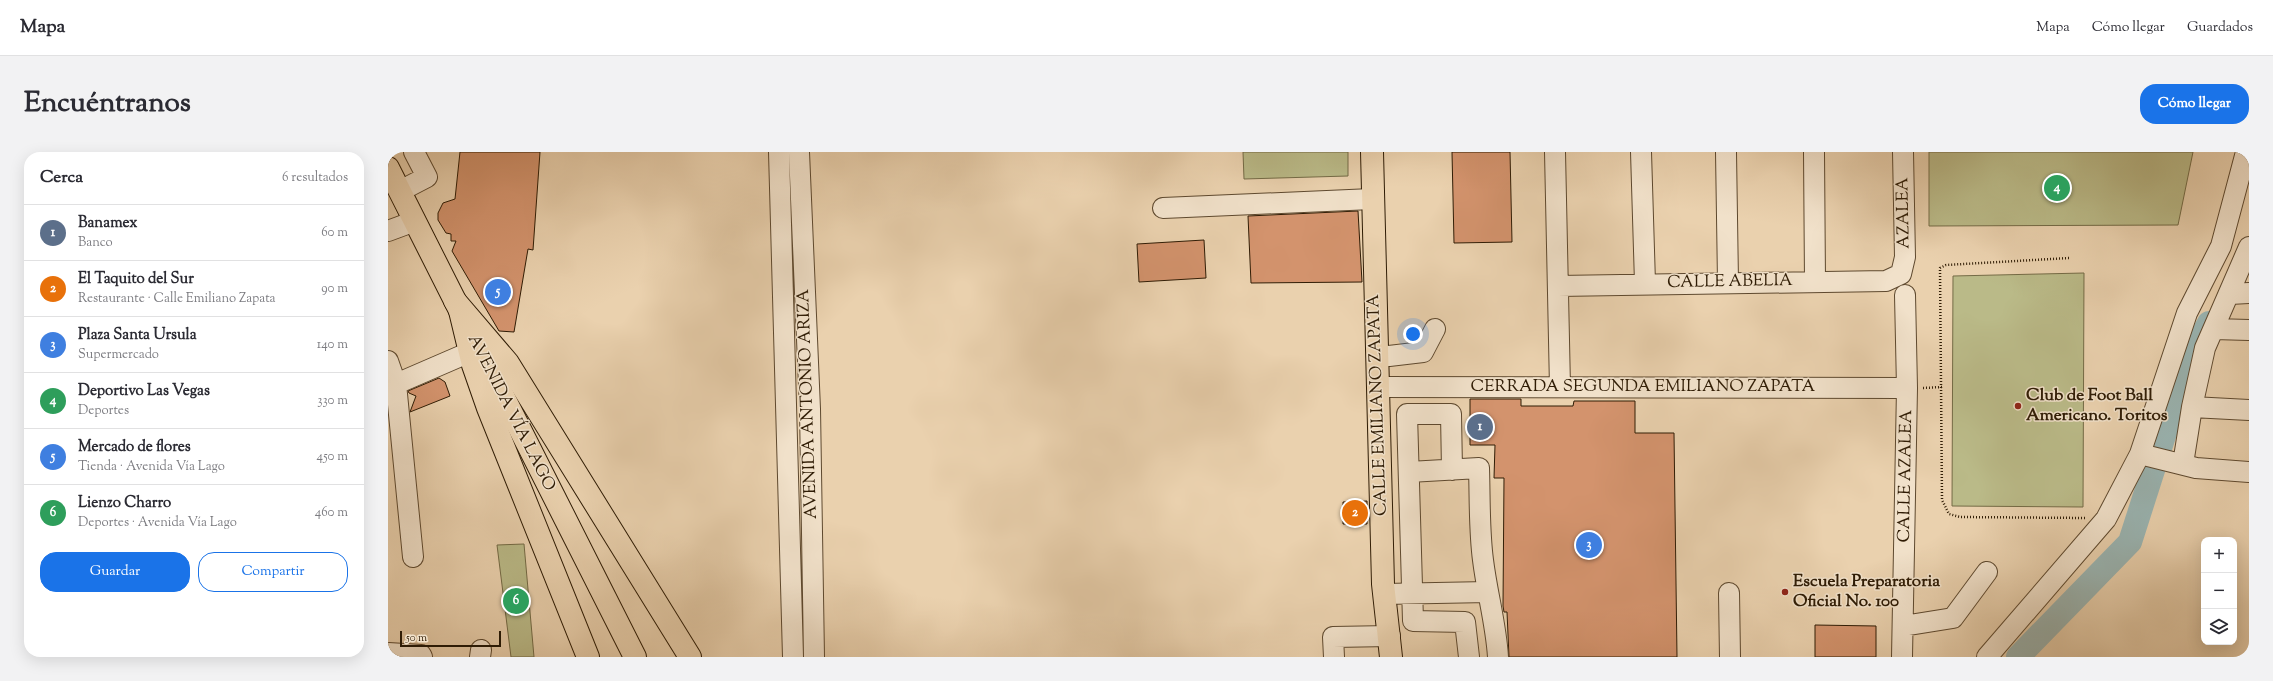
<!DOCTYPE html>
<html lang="es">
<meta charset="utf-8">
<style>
:root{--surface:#fff;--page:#f2f2f3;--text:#2b2b33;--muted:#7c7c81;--line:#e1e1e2;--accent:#1a73e8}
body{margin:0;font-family:"Sorts Mill Goudy",serif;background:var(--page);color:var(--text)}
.controls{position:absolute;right:12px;bottom:12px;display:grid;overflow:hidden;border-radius:8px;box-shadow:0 4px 16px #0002}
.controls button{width:36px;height:36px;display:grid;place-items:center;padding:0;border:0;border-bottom:1px solid var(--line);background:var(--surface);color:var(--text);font:20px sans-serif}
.scale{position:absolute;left:12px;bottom:10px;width:101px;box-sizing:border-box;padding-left:4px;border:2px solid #2f1c05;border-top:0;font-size:11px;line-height:14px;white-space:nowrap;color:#2f1c05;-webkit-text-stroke:3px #f1e1ca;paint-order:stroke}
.you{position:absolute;left:1025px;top:182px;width:14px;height:14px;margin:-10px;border:3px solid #fff;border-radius:50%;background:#1a73e8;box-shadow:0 0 0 6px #1a73e833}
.badge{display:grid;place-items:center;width:26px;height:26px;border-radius:50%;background:var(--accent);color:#fff;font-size:13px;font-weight:700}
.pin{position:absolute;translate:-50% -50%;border:2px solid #fff;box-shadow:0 1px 4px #0006}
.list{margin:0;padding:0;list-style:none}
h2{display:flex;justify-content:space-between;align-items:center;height:52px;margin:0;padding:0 16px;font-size:17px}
h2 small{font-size:13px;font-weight:400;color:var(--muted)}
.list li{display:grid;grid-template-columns:26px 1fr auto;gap:12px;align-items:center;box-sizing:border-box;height:56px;padding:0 16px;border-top:1px solid var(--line)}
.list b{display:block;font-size:15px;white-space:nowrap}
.list p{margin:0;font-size:13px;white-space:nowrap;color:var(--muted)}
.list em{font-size:13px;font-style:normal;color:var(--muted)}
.actions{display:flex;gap:8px;padding:12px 16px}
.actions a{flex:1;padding:9px 0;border:1px solid var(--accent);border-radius:16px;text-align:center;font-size:14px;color:var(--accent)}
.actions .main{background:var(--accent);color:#fff}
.icon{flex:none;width:22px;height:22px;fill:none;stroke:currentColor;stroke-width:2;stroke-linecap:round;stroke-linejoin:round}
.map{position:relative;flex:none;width:1861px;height:505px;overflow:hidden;border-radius:16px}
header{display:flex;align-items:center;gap:24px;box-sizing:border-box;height:56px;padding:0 20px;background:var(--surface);border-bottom:1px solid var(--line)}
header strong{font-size:19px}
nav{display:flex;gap:22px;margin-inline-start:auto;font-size:14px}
.intro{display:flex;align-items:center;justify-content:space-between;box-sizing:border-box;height:96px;padding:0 24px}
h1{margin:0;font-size:28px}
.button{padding:10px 18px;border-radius:16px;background:var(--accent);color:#fff;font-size:14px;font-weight:700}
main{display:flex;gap:24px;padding:0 24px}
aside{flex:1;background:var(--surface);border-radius:16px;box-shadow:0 4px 16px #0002}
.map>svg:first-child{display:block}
.pitch{fill:#baba88;stroke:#746b46}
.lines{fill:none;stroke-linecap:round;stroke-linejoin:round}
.river{stroke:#9ab5b3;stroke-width:24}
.building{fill:#d3936d;stroke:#2f1c05}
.minor-casing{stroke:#5e492f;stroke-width:22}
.major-casing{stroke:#2f1c05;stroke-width:24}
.highway-casing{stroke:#2f1c05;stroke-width:24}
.path{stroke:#2f1c05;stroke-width:2.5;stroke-dasharray:1 2;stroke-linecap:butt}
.minor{stroke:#f1e1ca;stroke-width:20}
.major{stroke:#ead1ae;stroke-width:22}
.highway{stroke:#ead1ae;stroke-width:22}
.poi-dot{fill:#8f2418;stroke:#f1e1ca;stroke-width:1.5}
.labels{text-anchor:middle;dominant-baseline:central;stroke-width:3;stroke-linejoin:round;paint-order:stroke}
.street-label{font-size:17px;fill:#2f1c05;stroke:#f1e1ca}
.poi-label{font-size:17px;font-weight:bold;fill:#2f1c05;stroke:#f1e1ca;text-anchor:start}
</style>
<header>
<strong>Mapa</strong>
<nav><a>Mapa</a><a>Cómo llegar</a><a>Guardados</a></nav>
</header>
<div class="intro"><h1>Encuéntranos</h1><a class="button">Cómo llegar</a></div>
<main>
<aside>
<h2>Cerca<small>6 resultados</small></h2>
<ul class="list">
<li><span class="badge" style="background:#5c6f8a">1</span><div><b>Banamex</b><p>Banco</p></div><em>60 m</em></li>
<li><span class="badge" style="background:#e8710a">2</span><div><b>El Taquito del Sur</b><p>Restaurante · Calle Emiliano Zapata</p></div><em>90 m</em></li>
<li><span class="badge" style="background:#3f7fe0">3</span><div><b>Plaza Santa Ursula</b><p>Supermercado</p></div><em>140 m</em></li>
<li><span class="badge" style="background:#2e9e5b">4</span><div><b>Deportivo Las Vegas</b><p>Deportes</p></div><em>330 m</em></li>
<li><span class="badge" style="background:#3f7fe0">5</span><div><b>Mercado de flores</b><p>Tienda · Avenida Vía Lago</p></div><em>450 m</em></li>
<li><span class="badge" style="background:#2e9e5b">6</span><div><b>Lienzo Charro</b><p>Deportes · Avenida Vía Lago</p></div><em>460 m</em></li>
</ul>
<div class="actions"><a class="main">Guardar</a><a>Compartir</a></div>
</aside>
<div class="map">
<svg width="1861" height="505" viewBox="0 0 1861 505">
<rect width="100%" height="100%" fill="#ead1ae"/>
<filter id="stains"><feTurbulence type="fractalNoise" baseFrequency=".005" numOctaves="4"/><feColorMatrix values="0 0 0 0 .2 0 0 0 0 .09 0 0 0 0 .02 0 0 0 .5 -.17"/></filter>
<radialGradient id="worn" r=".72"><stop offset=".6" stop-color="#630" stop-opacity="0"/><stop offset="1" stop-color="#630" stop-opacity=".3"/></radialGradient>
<path class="pitch" d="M855,0H960V24L856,27Z
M1541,0H1805L1790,73L1541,74Z
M1696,121L1695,355L1564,354L1565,124Z
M136,392L146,505H123L109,393Z"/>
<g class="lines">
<path class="river" d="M1630,505L1742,390L1799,212L1821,171"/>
</g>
<path class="building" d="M72,0H152L145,98L140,97L126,180L111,179L64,99L68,89H63V82L58,81L50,68V61L55,51L67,47Z
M1064,0H1122L1124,90L1066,91Z
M970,59L974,130L863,131L860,64Z
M816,88L818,126L751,130L749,92Z
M51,226L57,230L62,244L22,260L28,244L21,241L20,239Z
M1082,247H1133V254H1185L1186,249H1247V281H1286L1289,505H1121L1119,460H1116L1115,454L1116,326H1106L1107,293H1082Z
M979,349V372H955V350Z
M1427,473L1488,474V505H1427Z"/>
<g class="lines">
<g class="minor-casing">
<path id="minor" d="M391,0L405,505
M411,0L422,257L426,505
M1167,0L1172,235
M1253,0L1257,131
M1338,0L1340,130
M1426,0L1427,129
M12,39L39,25L26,0
M775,56L984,47
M0,79L27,69
M1170,134L1498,129L1513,122L1517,105L1515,0
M1842,142L1861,141
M1826,177L1861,178
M989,203L1001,204L1035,200L1047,177
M0,209L8,232
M990,235L1519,236
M1804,255L1861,258
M1752,302L1808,316L1861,320
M1795,312L1804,255L1817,196L1861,95
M1064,318L1063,262H1019L1025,469L1077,470L1081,505
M1021,320L1091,316C1092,347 1091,378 1095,408C1099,441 1108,472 1110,505
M25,405L8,232L82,200
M1341,441L1342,505
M996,442L1100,440
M1515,474L1565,466L1599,420
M0,501L33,503L34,505
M92,505L93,498
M946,505L945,485L1002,484
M1514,505L1519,236L1517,143
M1599,505L1718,367L1752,302L1799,161L1833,94L1858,0"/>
</g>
<g class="major-casing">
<path id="major" d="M984,0L995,432L1003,505
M0,16L247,505"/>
</g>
<g class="highway-casing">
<path id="highway" d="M67,149L120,211L302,505
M72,159L85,213L100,256L200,505"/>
</g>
<path class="path" d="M1681,106L1558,113L1552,116L1554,348L1561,362L1572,365L1698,366
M1535,236L1554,235"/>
<use href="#minor" class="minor"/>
<use href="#major" class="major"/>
<use href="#highway" class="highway"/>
</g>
<g class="poi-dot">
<circle cx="1630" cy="254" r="4"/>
<circle cx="1397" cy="440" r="4"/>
</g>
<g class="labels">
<g class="street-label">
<text transform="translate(1516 61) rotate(-91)">AZALEA</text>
<text transform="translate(1342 130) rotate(-1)">CALLE ABELIA</text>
<text x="1255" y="235">CERRADA SEGUNDA EMILIANO ZAPATA</text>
<text transform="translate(420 252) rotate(-92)">AVENIDA ANTONIO ARIZA</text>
<text transform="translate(990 253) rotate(-92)">CALLE EMILIANO ZAPATA</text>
<text transform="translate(123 261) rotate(63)">AVENIDA VÍA LAGO</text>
<text transform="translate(1518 324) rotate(-89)">CALLE AZALEA</text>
</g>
<g class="poi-label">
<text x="1638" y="244">Club de Foot Ball<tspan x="1638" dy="20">Americano. Toritos</tspan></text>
<text x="1405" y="430">Escuela Preparatoria<tspan x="1405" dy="20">Oficial No. 100</tspan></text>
</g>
</g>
<rect width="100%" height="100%" filter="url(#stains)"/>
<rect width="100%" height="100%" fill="url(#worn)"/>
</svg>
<div class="controls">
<button>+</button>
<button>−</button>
<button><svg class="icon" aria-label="layers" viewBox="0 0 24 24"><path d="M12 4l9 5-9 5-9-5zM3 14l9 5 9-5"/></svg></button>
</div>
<div class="scale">50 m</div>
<div class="you"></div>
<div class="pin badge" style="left:1092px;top:275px;background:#5c6f8a">1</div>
<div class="pin badge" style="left:967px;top:361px;background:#e8710a">2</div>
<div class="pin badge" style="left:1201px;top:393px;background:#3f7fe0">3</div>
<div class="pin badge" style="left:1669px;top:36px;background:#2e9e5b">4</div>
<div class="pin badge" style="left:110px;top:140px;background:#3f7fe0">5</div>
<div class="pin badge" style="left:128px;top:449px;background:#2e9e5b">6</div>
</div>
</main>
